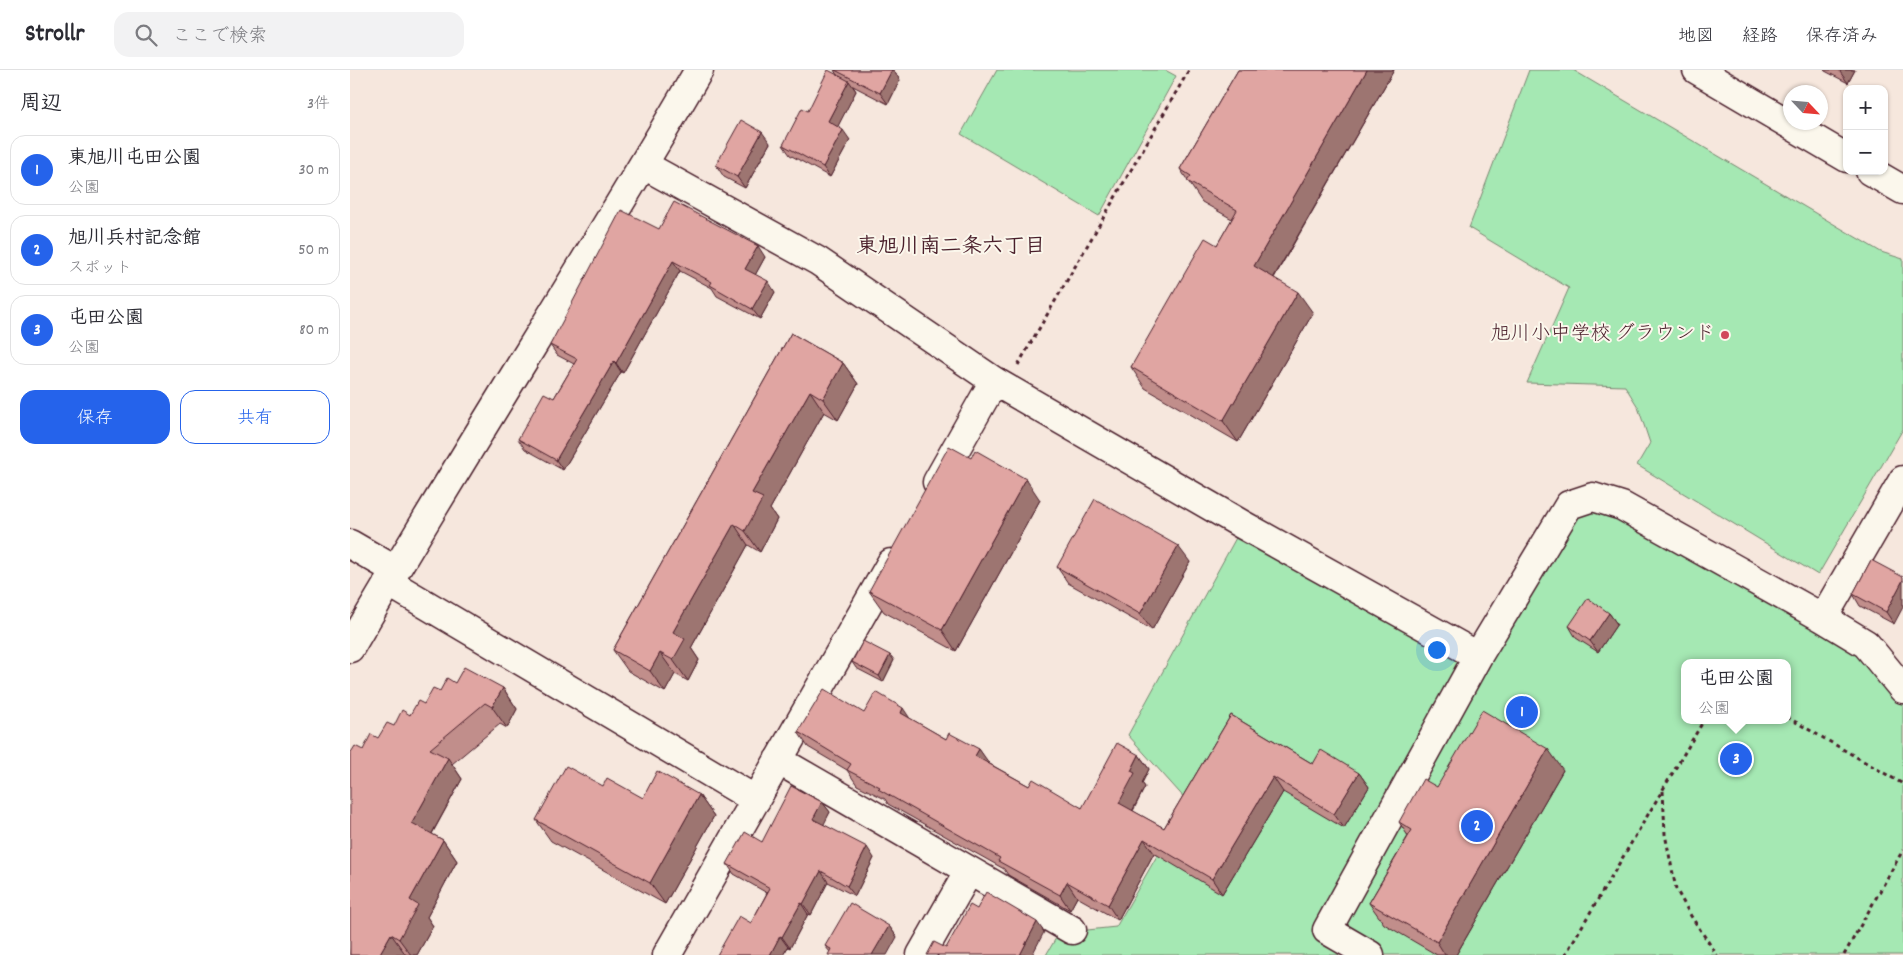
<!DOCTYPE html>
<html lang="ja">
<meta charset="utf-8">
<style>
:root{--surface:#fff;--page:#f2f2f3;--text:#2b2b33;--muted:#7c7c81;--line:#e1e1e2;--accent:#2563eb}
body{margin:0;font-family:Dekko,"Klee One",sans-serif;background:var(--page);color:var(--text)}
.controls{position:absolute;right:15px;top:15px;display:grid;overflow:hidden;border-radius:10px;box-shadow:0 1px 4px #0004}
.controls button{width:45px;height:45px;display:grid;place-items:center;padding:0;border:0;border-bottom:1px solid var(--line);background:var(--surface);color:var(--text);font:25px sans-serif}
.compass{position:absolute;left:1433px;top:15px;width:45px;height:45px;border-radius:50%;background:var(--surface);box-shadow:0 1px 4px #0004;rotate:116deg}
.you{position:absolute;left:1086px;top:579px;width:18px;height:18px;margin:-12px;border:4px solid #fff;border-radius:50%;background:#1a73e8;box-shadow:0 0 0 8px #1a73e833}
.badge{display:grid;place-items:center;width:32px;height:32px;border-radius:50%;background:var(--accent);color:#fff;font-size:16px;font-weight:700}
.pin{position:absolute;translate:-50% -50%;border:2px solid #fff;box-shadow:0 1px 5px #0006}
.popup{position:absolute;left:1331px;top:589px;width:110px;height:65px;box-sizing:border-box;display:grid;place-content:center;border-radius:10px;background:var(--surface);filter:drop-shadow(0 1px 4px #0005);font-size:16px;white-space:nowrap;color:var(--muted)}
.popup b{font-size:19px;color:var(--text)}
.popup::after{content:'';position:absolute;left:50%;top:100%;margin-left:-10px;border:10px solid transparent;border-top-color:var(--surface)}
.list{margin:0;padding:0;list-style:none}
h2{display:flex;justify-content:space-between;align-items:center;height:65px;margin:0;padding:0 20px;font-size:21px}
h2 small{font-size:16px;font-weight:400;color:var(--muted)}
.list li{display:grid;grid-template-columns:32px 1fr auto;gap:15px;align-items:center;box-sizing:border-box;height:70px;margin:0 10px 10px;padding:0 10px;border:1px solid var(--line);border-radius:15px}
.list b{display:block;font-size:19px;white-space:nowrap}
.list p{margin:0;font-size:16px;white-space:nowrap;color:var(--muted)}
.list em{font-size:16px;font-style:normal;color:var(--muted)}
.actions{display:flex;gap:10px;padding:15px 20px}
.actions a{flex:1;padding:11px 0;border:1px solid var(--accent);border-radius:15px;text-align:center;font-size:18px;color:var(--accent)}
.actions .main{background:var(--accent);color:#fff}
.icon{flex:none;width:28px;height:28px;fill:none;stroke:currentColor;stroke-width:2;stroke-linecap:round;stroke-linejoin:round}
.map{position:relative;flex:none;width:1553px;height:885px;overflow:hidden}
header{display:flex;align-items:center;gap:30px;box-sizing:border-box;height:70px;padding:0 25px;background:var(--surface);border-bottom:1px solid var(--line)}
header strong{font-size:24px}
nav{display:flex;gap:28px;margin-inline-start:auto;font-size:18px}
.search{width:350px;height:45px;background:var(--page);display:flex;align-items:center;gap:12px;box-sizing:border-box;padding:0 18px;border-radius:15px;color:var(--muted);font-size:19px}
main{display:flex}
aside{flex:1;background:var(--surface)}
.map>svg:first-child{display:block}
.green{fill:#a5e8b3;stroke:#78846f;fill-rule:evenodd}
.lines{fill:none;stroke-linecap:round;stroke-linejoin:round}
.minor-casing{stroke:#4a1f2b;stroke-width:31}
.tertiary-casing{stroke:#4a1f2b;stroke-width:31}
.path{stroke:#4a1f2b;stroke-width:3;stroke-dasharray:4 4;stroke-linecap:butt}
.minor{stroke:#fbf7ec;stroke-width:28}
.tertiary{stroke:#fbf7ec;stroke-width:28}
.wall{fill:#c18e8b;stroke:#4a1f2b}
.shaded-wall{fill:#9d7471;stroke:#4a1f2b}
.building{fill:#e0a5a2;stroke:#4a1f2b}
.poi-dot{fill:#d1495b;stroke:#fbf7ec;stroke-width:2}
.labels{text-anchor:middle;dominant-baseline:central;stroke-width:4;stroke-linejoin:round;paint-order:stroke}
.poi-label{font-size:20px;fill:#4a1f2b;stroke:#fbf7ec;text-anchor:end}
.neighbourhood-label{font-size:21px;font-weight:bold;fill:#4a1f2b;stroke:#fbf7ec}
</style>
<header>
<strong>Strollr</strong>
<div class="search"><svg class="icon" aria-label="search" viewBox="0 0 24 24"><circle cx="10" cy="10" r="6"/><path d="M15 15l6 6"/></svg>ここで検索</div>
<nav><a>地図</a><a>経路</a><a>保存済み</a></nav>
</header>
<main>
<aside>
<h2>周辺<small>3件</small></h2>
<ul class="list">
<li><span class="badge">1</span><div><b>東旭川屯田公園</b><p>公園</p></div><em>30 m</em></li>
<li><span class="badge">2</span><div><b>旭川兵村記念館</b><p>スポット</p></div><em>50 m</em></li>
<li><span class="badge">3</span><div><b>屯田公園</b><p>公園</p></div><em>80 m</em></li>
</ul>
<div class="actions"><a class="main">保存</a><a>共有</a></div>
</aside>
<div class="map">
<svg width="1553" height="885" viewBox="0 0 1553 885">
<rect width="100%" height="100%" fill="#f6e7dd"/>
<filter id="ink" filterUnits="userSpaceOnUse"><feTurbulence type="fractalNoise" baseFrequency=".02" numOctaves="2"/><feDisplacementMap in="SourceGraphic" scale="10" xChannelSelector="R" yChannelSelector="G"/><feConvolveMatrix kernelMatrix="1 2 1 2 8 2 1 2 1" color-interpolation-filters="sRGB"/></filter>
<g filter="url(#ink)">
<path class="green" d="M647,0H815L826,6L749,146L611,64Z
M1179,0H1223L1531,182L1553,189V359L1468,505L1287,395L1300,373L1288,337L1275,316L1177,313L1219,218L1119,158Z
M1243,427L1516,574L1553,619V885H696L709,863L766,857L838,732L778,665L893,455L1128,586L1219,435ZM1335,593H1437V650H1335Z"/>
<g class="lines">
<g class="minor-casing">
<path id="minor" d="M294,95L468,191L644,311L893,455L1128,586
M587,412L644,311
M0,474L45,500
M38,512L406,730
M1473,548L1553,410
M428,690L722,860
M317,885L541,493
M571,885L619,801
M1020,885L977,860L1128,586L1219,435L1243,427L1272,436L1473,548L1516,574L1553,619"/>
</g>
<g class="tertiary-casing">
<path id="tertiary" d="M1347,0L1497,88
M1520,101L1553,120
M0,578C113,383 236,195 349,0"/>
</g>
<path class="path" d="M668,295L839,0
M1437,647L1553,714
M1313,721L1315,764L1326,819L1341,846L1367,885
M1215,885L1354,650
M1494,885L1553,780"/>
<use href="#minor" class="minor"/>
<use href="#tertiary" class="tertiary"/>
</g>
<path class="wall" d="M484,0H543L550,10L538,34L503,16L506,21L487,57L500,70L480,107L440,85L433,75L458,41L487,5Z
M888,0H1044L924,208L963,243L888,372L795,318L781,297L867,175L882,149L852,132L830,99Z
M1474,0H1505L1498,13L1475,1Z
M420,73L395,118L374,107L366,95Z
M309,159L415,187L405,205L425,222L410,249L367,226L362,218L330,201L273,303L271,302L213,400L175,379L168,369L204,328L224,294L207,285L200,275Z
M441,263L493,293L508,314L488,350L474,342L420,439L427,449L410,482L398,475L341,578L349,590L338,611L325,604L315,622L278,601L263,580Z
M690,430L606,581L534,542L519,521Z
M1521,490L1544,554L1510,536L1503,524Z
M840,492L802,560L718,513L707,497Z
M1259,543L1267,554L1248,582L1226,568L1219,556Z
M540,585L544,590L533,612L506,598L502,592Z
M105,613L153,618L167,639L157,658L150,654L102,694L112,709L82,764L93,770L107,791L77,847L83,856L67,885H0L13,680L74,634L90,621Z
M514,643L561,649L596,669L629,679L638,693L679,716L732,738L789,685L799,699L792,713L795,717L783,741L814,758L881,645L963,694L1009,703L1019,717L994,758L933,722L872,824L804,783L768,850L727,827L720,840L658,805L654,799L538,734L535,729L507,715L497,700L458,677L448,662Z
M1213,700L1106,885H1087L1034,854L1019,833L1058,766L1049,752L1087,717Z
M253,716L293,728L349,725L364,746L315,834L201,771L186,750Z
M472,732L480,742L473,754L524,788L505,826L478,812L461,845L458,844L440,878L438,877L433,885H367L401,853L417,823L384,804L377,794L412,772Z
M539,856L547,867L480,882L475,876Z"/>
<path class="shaded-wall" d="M542,0H543L550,10L538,34L530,23Z
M1017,0H1044L918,217L904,196Z
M1491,0H1505L1498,13L1490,2Z
M499,11L506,21L485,62L478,51Z
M493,60L500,70L480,107L473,97Z
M412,62L420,73L395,118L387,107Z
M408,176L415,187L403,209L395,199Z
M323,191L330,201L273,303L266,293Z
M418,211L425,222L410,249L402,239Z
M948,222L963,243L888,372L873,351Z
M264,291L271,302L213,400L206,390Z
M493,293L508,314L488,350L473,329Z
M460,321L474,342L420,439L427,449L410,482L395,461L402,423Z
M676,409L690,430L606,581L592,560Z
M384,454L398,475L341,578L349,590L338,611L323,590V562Z
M828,476L840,492L802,560L790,544Z
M1553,510V537L1544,554L1536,542Z
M1259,543L1267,554L1248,582L1240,571Z
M310,583L325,604L315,622L300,601Z
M540,585L544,590L533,612L529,606Z
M153,618L167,639L157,658L142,637Z
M553,638L563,653L551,643Z
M629,679L639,693L635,700L625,686Z
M1198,679L1213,700L1106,885H1095L1087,872Z
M789,685L799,699L792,713L795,717L779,747L769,733L781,701Z
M98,688L112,709L76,774L62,753Z
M1009,703L1019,717L994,758L984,744Z
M923,707L933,722L872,824L862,809Z
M349,725L364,746L315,834L300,813Z
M472,732L480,742L471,760L463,749Z
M794,769L804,783L768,850L758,835Z
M93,770L107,791L77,847L83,856L67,885H61L49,869L60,830Z
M517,777L524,788L505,826L497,816Z
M471,801L478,812L461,845L453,834Z
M717,812L727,827L720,840L710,825Z
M451,833L458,844L440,878L432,867Z
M687,852L694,862L682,885H670Z
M539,856L547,867L537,885H522Z
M41,864L56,885H29Z
M430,866L438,877L433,885H420Z"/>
<path class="building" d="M478,0L499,11L478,51L493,60L473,97L433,75L452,38L458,41Z
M485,0H542L530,23Z
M888,0H1017L904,196L948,222L873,351L781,297L855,168L867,175L887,140L837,111L841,106L830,99Z
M391,50L412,62L387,107L366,95Z
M324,132L408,176L395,199L418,211L402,239L360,215L362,212L323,191L266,293L264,291L206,390L168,369L194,323L204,328L227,289L200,275L271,140L309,159Z
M441,263L493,293L473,329L460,321L402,423L413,428L395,461L384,454L323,562L335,569L323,590L310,583L300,601L263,580Z
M599,376L621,388L625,380L676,409L592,560L519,521Z
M745,429L828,476L790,544L707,497Z
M1521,490L1553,507V510L1536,542L1503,524Z
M1238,528L1259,543L1240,571L1219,556Z
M513,571L540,585L529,606L502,592Z
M114,597L153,618L142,637L135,633L80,679L98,688L62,753L93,770L60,830L68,835L49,869L41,864L29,885H0V684L5,676L13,680L21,664L28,668L37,653L44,656L52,640L60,645L68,631L74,634L83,618L90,621L97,608L105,613Z
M474,619L514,643L526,622L553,638L551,643L596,669L599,663L629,679L625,686L679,716L683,709L732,738L767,673L789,685L781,701L785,703L769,733L814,758L881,645L963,694L971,680L1009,703L984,744L923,707L862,809L794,769L758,835L717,812L710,825L648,791L650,788L528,719L530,717L497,700L501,694L448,662Z
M1132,640L1198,679L1087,872L1019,833L1062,760L1049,752L1073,709L1087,717Z
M216,696L253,716L257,708L293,728L307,701L349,725L300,813L186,750Z
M441,716L472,732L463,749L517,777L497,816L471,801L453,834L451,833L432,867L430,866L420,885H367L389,846L401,853L420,818L377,794L395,762L412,772Z
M636,822L687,852L670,885H577L584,872L596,878L620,835L627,839Z
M500,833L539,856L522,885H478L481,879L475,876Z"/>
</g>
<circle class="poi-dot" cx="1375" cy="265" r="5"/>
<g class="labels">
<g class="poi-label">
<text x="1365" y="265">旭川小中学校 グラウンド</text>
</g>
<g class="neighbourhood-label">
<text x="601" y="178">東旭川南二条六丁目</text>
</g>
</g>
</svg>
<div class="controls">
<button>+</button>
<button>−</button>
</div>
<svg class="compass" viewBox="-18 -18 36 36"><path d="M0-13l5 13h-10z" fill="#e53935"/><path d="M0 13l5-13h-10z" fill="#7c7c81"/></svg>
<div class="you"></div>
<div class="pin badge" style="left:1172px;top:642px">1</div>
<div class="pin badge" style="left:1127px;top:756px">2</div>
<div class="pin badge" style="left:1386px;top:689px">3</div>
<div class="popup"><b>屯田公園</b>公園</div>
</div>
</main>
